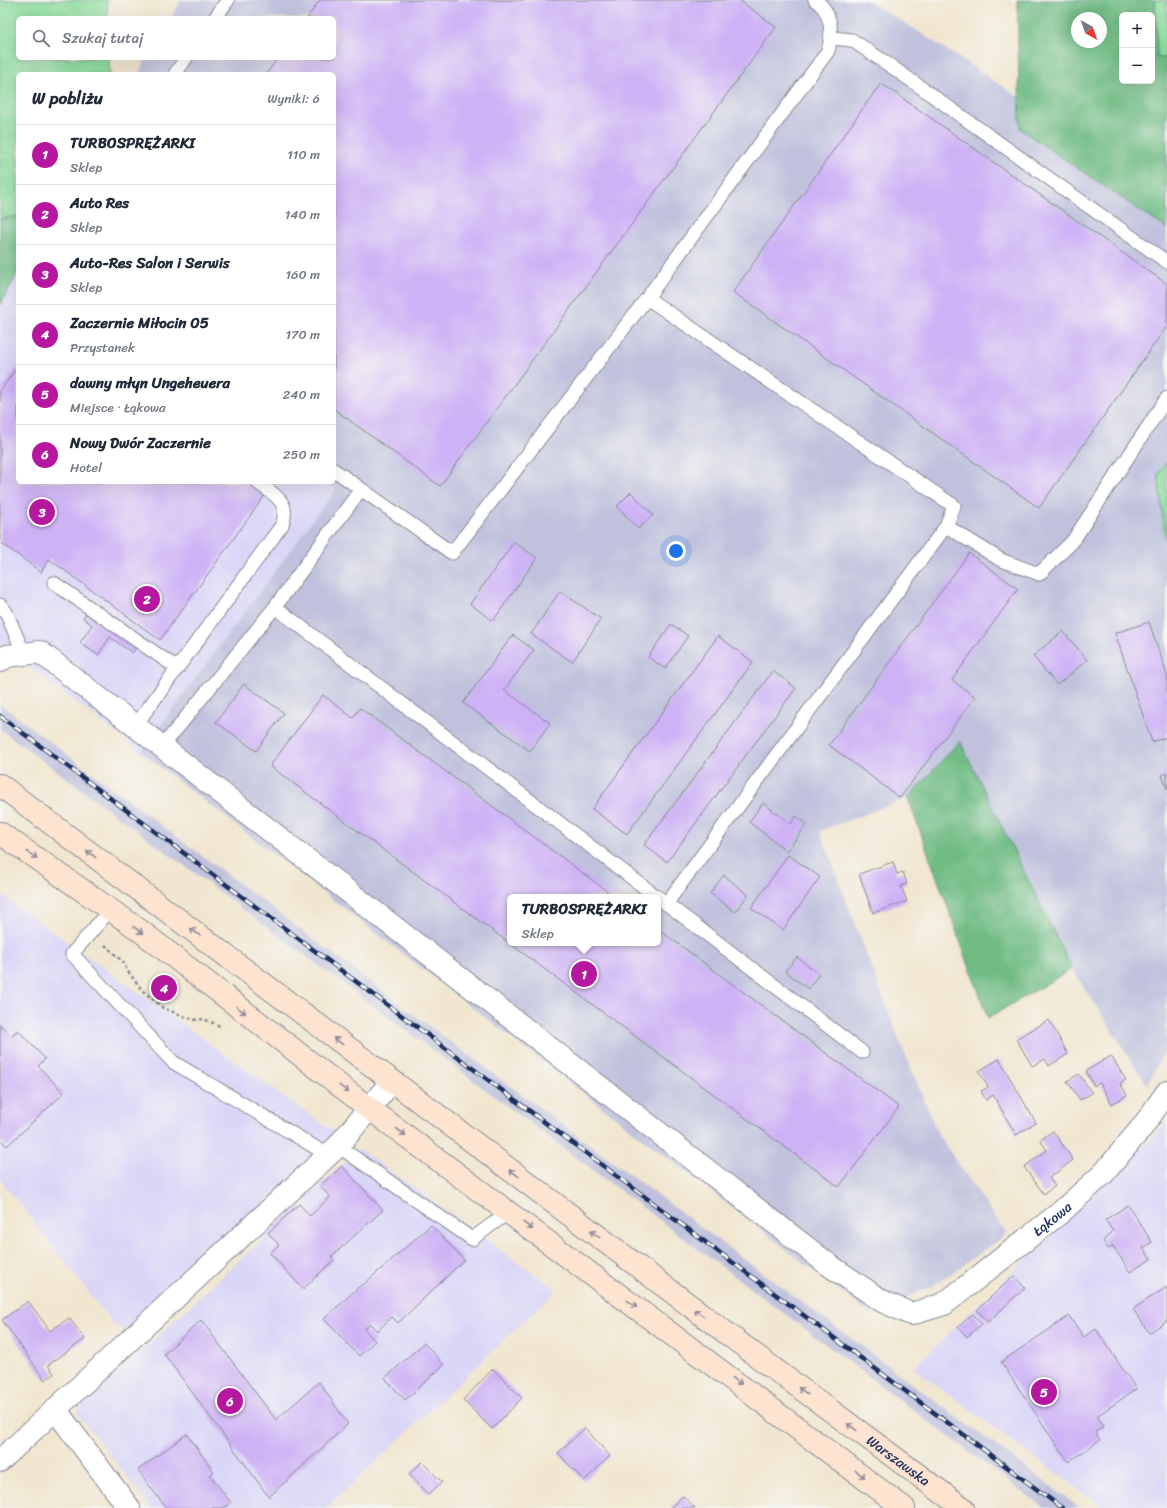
<!DOCTYPE html>
<html lang="pl">
<meta charset="utf-8">
<style>
:root{--surface:#fff;--page:#f2f2f3;--text:#1f2937;--muted:#747a83;--line:#e0e1e3;--accent:#b5179e}
body{margin:0;font-family:Sriracha,sans-serif;background:var(--page);color:var(--text)}
.controls{position:absolute;right:12px;top:12px;display:grid;overflow:hidden;border-radius:6px;box-shadow:0 4px 16px #0002}
.controls button{width:36px;height:36px;display:grid;place-items:center;padding:0;border:0;border-bottom:1px solid var(--line);background:var(--surface);color:var(--text);font:20px sans-serif}
.compass{position:absolute;left:1071px;top:12px;width:36px;height:36px;border-radius:50%;background:var(--surface);box-shadow:0 4px 16px #0002;rotate:140deg}
.you{position:absolute;left:676px;top:551px;width:14px;height:14px;margin:-10px;border:3px solid #fff;border-radius:50%;background:#1a73e8;box-shadow:0 0 0 6px #1a73e833}
.badge{display:grid;place-items:center;width:26px;height:26px;border-radius:50%;background:var(--accent);color:#fff;font-size:13px;font-weight:700}
.pin{position:absolute;translate:-50% -50%;border:2px solid #fff;box-shadow:0 1px 4px #0006}
.popup{position:absolute;left:507px;top:894px;width:154px;height:52px;box-sizing:border-box;display:grid;place-content:center;border-radius:6px;background:var(--surface);filter:drop-shadow(0 1px 3px #0005);font-size:13px;white-space:nowrap;color:var(--muted)}
.popup b{font-size:15px;color:var(--text)}
.popup::after{content:'';position:absolute;left:50%;top:100%;margin-left:-8px;border:8px solid transparent;border-top-color:var(--surface)}
.list{margin:0;padding:0;list-style:none}
h2{display:flex;justify-content:space-between;align-items:center;height:52px;margin:0;padding:0 16px;font-size:17px}
h2 small{font-size:13px;font-weight:400;color:var(--muted)}
.list li{display:grid;grid-template-columns:26px 1fr auto;gap:12px;align-items:center;box-sizing:border-box;height:60px;padding:0 16px;border-top:1px solid var(--line)}
.list b{display:block;font-size:15px;white-space:nowrap}
.list p{margin:0;font-size:13px;white-space:nowrap;color:var(--muted)}
.list em{font-size:13px;font-style:normal;color:var(--muted)}
.icon{flex:none;width:22px;height:22px;fill:none;stroke:currentColor;stroke-width:2;stroke-linecap:round;stroke-linejoin:round}
.map{position:relative;flex:none;width:1167px;height:1508px;overflow:hidden}
.search{position:absolute;background:var(--surface);box-shadow:0 4px 16px #0002;left:16px;top:16px;width:320px;height:44px;display:flex;align-items:center;gap:10px;box-sizing:border-box;padding:0 14px;border-radius:6px;color:var(--muted);font-size:15px}
.panel{position:absolute;background:var(--surface);box-shadow:0 4px 16px #0002;left:16px;top:72px;width:320px;height:412px;border-radius:6px}
.map>svg:first-child{display:block}
.built{fill:#dad6f7}
.industrial{fill:#c0c2dd;fill-rule:evenodd}
.green{fill:#8bdc9c;stroke:#53867d}
.forest{fill:#70bc84;stroke:#467671;fill-rule:evenodd}
.building{fill:#cdb2f5}
.lines{fill:none;stroke-linecap:round;stroke-linejoin:round}
.service-casing{stroke:#868a96;stroke-width:15}
.minor-casing{stroke:#868a96;stroke-width:24}
.secondary-casing{stroke:#868a96;stroke-width:24}
.path{stroke:#868a96;stroke-width:2.5;stroke-dasharray:3 3;stroke-linecap:butt}
.service{stroke:#fff;stroke-width:13}
.minor{stroke:#fff;stroke-width:22}
.secondary{stroke:#fde4d1;stroke-width:22}
.rail-casing{stroke:#1b2f5e;stroke-width:4.5}
.rail{stroke:#f6f6f2;stroke-width:3;stroke-dasharray:9;stroke-linecap:butt}
.oneway{stroke:#8c8a98}
.labels{text-anchor:middle;dominant-baseline:central;stroke-width:3.5;stroke-linejoin:round;paint-order:stroke}
.street-label{font-size:14px;fill:#1b2f5e;stroke:#f6f6f2}
</style>
<div class="map">
<svg width="1167" height="1508" viewBox="0 0 1167 1508">
<rect width="100%" height="100%" fill="#f6f6f2"/>
<filter id="ink" filterUnits="userSpaceOnUse"><feTurbulence type="fractalNoise" baseFrequency=".025" numOctaves="2"/><feDisplacementMap in="SourceGraphic" scale="8" xChannelSelector="R" yChannelSelector="G"/><feConvolveMatrix kernelMatrix="1 2 1 2 8 2 1 2 1" color-interpolation-filters="sRGB"/></filter>
<filter id="wash" filterUnits="userSpaceOnUse"><feTurbulence type="fractalNoise" baseFrequency=".012" numOctaves="4" result="noise"/><feDisplacementMap in="SourceGraphic" scale="16" xChannelSelector="R" yChannelSelector="G"/><feGaussianBlur stdDeviation="0.9" result="paint"/><feColorMatrix in="noise" values="0 0 0 0 0 0 0 0 0 0 0 0 0 0 0 0 0 1.4 0 .05"/><feComposite in="paint" operator="in"/></filter>
<g filter="url(#wash)">
<rect width="100%" height="100%" fill="#f1e6cf"/>
<path class="built" d="M18,273V482H327L337,489L141,752L0,645V305Z
M0,894L338,1135L124,1331L113,1324L0,1179Z
M1167,1123V1508H1104L913,1368Z
M359,1149L557,1290L327,1508H151L76,1412Z"/>
<path class="industrial" d="M181,0H866L910,26L1020,98L1021,129L1167,229V462L1158,474L1167,552V1045L1147,1085L1072,969L960,742L908,798L820,831L898,1037L939,1136L1006,1233L999,1240L933,1286L869,1313L141,752L336,489L327,482H334V74H138L147,58H334V18H171ZM510,897H658V943H510Z
M0,704L413,1014L1080,1508H1044L403,1028L0,729Z"/>
<path class="green" d="M0,0H107L108,18H18V58H109L110,74H18V216L0,219Z
M1155,0H1167V58H1157Z
M1167,462V552L1158,474Z"/>
<path class="forest" d="M1017,0H1155L1157,58H1167V229L1020,129ZM1122,15H1152V81H1122ZM1077,18H1101V42H1077Z
M18,216V273L0,305V219Z
M960,741L1072,969L988,1018L908,798Z"/>
<g id="blocks">
<path class="building" d="M320,0H739L776,27L440,486L334,409V74H266L278,58H334V18H307Z
M881,83L1167,284V326L1039,508L733,292Z
M18,366V482H250L266,494L160,640L49,559L41,572L0,542V391Z
M631,492L653,515L638,529L617,506Z
M514,542L537,558L493,621L470,604Z
M969,553L1018,589L952,680L975,697L900,798L829,745Z
M560,591L601,619L572,662L531,634Z
M92,605L142,640L132,653L110,637L98,655L80,643L92,625L83,618Z
M1149,622L1167,675V737L1152,742L1115,633Z
M671,624L688,636L665,669L648,657Z
M1063,631L1087,660L1057,685L1033,656Z
M513,635L534,650L504,690L550,723L530,751L463,703Z
M718,636L753,662L627,834L592,809Z
M773,671L796,688L667,862L644,845Z
M244,684L284,713L256,751L216,722Z
M323,695L353,718L360,708L615,897H510V943H658V929L899,1107L839,1187L270,766Z
M1167,773V789L1162,775Z
M763,803L791,824L796,816L807,824L787,851L749,822Z
M788,855L820,877L783,930L751,908Z
M893,862L897,874L903,872L907,884L901,886L907,901L873,913L859,874Z
M724,875L748,895L735,912L710,893Z
M797,957L819,974L808,989L785,971Z
M1049,1020L1068,1054L1049,1066L1045,1059L1032,1066L1016,1039Z
M0,1024L11,1036L18,1030L45,1059L38,1066L64,1093L7,1146L0,1139Z
M1111,1056L1126,1080L1120,1083L1127,1095L1112,1104L1100,1083L1094,1086L1086,1071Z
M999,1059L1036,1123L1016,1135L993,1095L986,1100L981,1091L988,1087L979,1071Z
M1079,1074L1092,1093L1080,1100L1067,1081Z
M1053,1131L1073,1160L1049,1178L1055,1186L1044,1194L1024,1167L1047,1150L1040,1140Z
M342,1166L383,1210L331,1257L334,1260L303,1289L270,1253L279,1245L268,1233L299,1204L310,1216L330,1197L320,1186Z
M1128,1205L1152,1242L1143,1248L1151,1259L1130,1272L1113,1246L1108,1249L1103,1241L1113,1231L1105,1220Z
M431,1225L464,1260L398,1323L392,1317L377,1331L370,1324L364,1329L375,1341L359,1356L324,1319L362,1284L363,1285Z
M1014,1276L1025,1288L988,1322L977,1310Z
M1167,1287V1321L1149,1333L1133,1309Z
M28,1301L50,1331L69,1318L85,1339L48,1365L54,1374L45,1380L2,1320Z
M973,1314L982,1324L967,1337L958,1327Z
M1069,1316L1084,1337L1096,1329L1136,1389L1097,1416L1104,1426L1095,1432L1100,1440L1068,1462L1001,1362Z
M201,1320L276,1420L319,1382L348,1424L269,1497L164,1354Z
M424,1343L444,1365L405,1400L385,1378Z
M493,1369L522,1398L492,1429L463,1400Z
M585,1428L610,1456L584,1481L558,1453Z
M187,1434L214,1472L210,1475L231,1503L224,1508H166L138,1470Z
M422,1462L442,1482L428,1495L409,1474Z
M683,1496L695,1508H670Z"/>
</g>
</g>
<g filter="url(#ink)">
<use href="#blocks" fill-opacity="0" stroke="#868a96" stroke-width="1"/>
<g class="lines">
<g class="service-casing">
<path id="service" d="M215,18L228,0
M832,38L852,40L892,67L1167,262
M175,74L186,58
M647,298L954,506L946,526L666,904
M334,470L452,553L647,298L828,51C833,33 832,11 815,0
M946,526L1001,560L1039,574L1072,542L1167,398
M54,583L177,668
M0,605L6,612L24,654
M275,607L657,897
M135,726L282,525C291,501 274,495 257,482
M162,747L275,607L361,489
M659,898L862,1052
M110,910L72,954L173,1062L328,1155
M338,1146L472,1239L509,1212"/>
</g>
<g class="minor-casing">
<g id="minor">
<path id="s1" d="M0,661L7,656L40,652L829,1265L882,1301L911,1314L944,1304L1061,1212L1104,1173L1143,1126L1167,1092"/>
<path d="M55,1409L129,1508"/>
<path d="M0,1461L338,1146L392,1081"/>
</g>
</g>
<g class="secondary-casing">
<g id="secondary">
<path id="s2" d="M0,785L766,1363L963,1508"/>
<path d="M0,833L138,929L370,1109L904,1508"/>
</g>
</g>
<path class="path" d="M105,945L125,964L126,969L143,991L163,1008L194,1020L204,1019L222,1027"/>
<use href="#service" class="service"/>
<use href="#minor" class="minor"/>
<use href="#secondary" class="secondary"/>
<g class="rail-casing">
<path id="rail" d="M0,716L1062,1508"/>
</g>
<use href="#rail" class="rail"/>
</g>
<defs><path id="oneway-shaft" d="M-6 0H5M1.5-3L5.5 0L1.5 3" fill="none" stroke-width="1.6" stroke-linecap="round" stroke-linejoin="round"/></defs>
<g class="oneway">
<use href="#oneway-shaft" transform="translate(91 854) rotate(-143)"/>
<use href="#oneway-shaft" transform="translate(32 855) rotate(34)"/>
<use href="#oneway-shaft" transform="translate(138 930) rotate(37)"/>
<use href="#oneway-shaft" transform="translate(195 932) rotate(-143)"/>
<use href="#oneway-shaft" transform="translate(241 1010) rotate(38)"/>
<use href="#oneway-shaft" transform="translate(338 1041) rotate(-143)"/>
<use href="#oneway-shaft" transform="translate(344 1089) rotate(38)"/>
<use href="#oneway-shaft" transform="translate(401 1132) rotate(37)"/>
<use href="#oneway-shaft" transform="translate(514 1173) rotate(-143)"/>
<use href="#oneway-shaft" transform="translate(528 1226) rotate(37)"/>
<use href="#oneway-shaft" transform="translate(595 1234) rotate(-143)"/>
<use href="#oneway-shaft" transform="translate(632 1304) rotate(37)"/>
<use href="#oneway-shaft" transform="translate(699 1313) rotate(-143)"/>
<use href="#oneway-shaft" transform="translate(737 1381) rotate(37)"/>
<use href="#oneway-shaft" transform="translate(803 1391) rotate(-143)"/>
<use href="#oneway-shaft" transform="translate(852 1427) rotate(-144)"/>
<use href="#oneway-shaft" transform="translate(860 1474) rotate(37)"/>
</g>
</g>
<g class="labels">
<g class="street-label">
<text stroke="none"><textPath href="#s1" startOffset="1309">Łąkowa</textPath></text>
<text stroke="none"><textPath href="#s2" startOffset="1124">Warszawska</textPath></text>
</g>
</g>
</svg>
<div class="controls">
<button>+</button>
<button>−</button>
</div>
<svg class="compass" viewBox="-18 -18 36 36"><path d="M0-13l5 13h-10z" fill="#e53935"/><path d="M0 13l5-13h-10z" fill="#747a83"/></svg>
<div class="you"></div>
<div class="pin badge" style="left:584px;top:974px">1</div>
<div class="popup"><b>TURBOSPRĘŻARKI</b>Sklep</div>
<div class="pin badge" style="left:147px;top:599px">2</div>
<div class="pin badge" style="left:42px;top:512px">3</div>
<div class="pin badge" style="left:164px;top:988px">4</div>
<div class="pin badge" style="left:1044px;top:1392px">5</div>
<div class="pin badge" style="left:230px;top:1401px">6</div>
<div class="search"><svg class="icon" aria-label="search" viewBox="0 0 24 24"><circle cx="10" cy="10" r="6"/><path d="M15 15l6 6"/></svg>Szukaj tutaj</div>
<section class="panel">
<h2>W pobliżu<small>Wyniki: 6</small></h2>
<ul class="list">
<li><span class="badge">1</span><div><b>TURBOSPRĘŻARKI</b><p>Sklep</p></div><em>110 m</em></li>
<li><span class="badge">2</span><div><b>Auto Res</b><p>Sklep</p></div><em>140 m</em></li>
<li><span class="badge">3</span><div><b>Auto-Res Salon i Serwis</b><p>Sklep</p></div><em>160 m</em></li>
<li><span class="badge">4</span><div><b>Zaczernie Miłocin 05</b><p>Przystanek</p></div><em>170 m</em></li>
<li><span class="badge">5</span><div><b>dawny młyn Ungeheuera</b><p>Miejsce · Łąkowa</p></div><em>240 m</em></li>
<li><span class="badge">6</span><div><b>Nowy Dwór Zaczernie</b><p>Hotel</p></div><em>250 m</em></li>
</ul>
</section>
</div>
